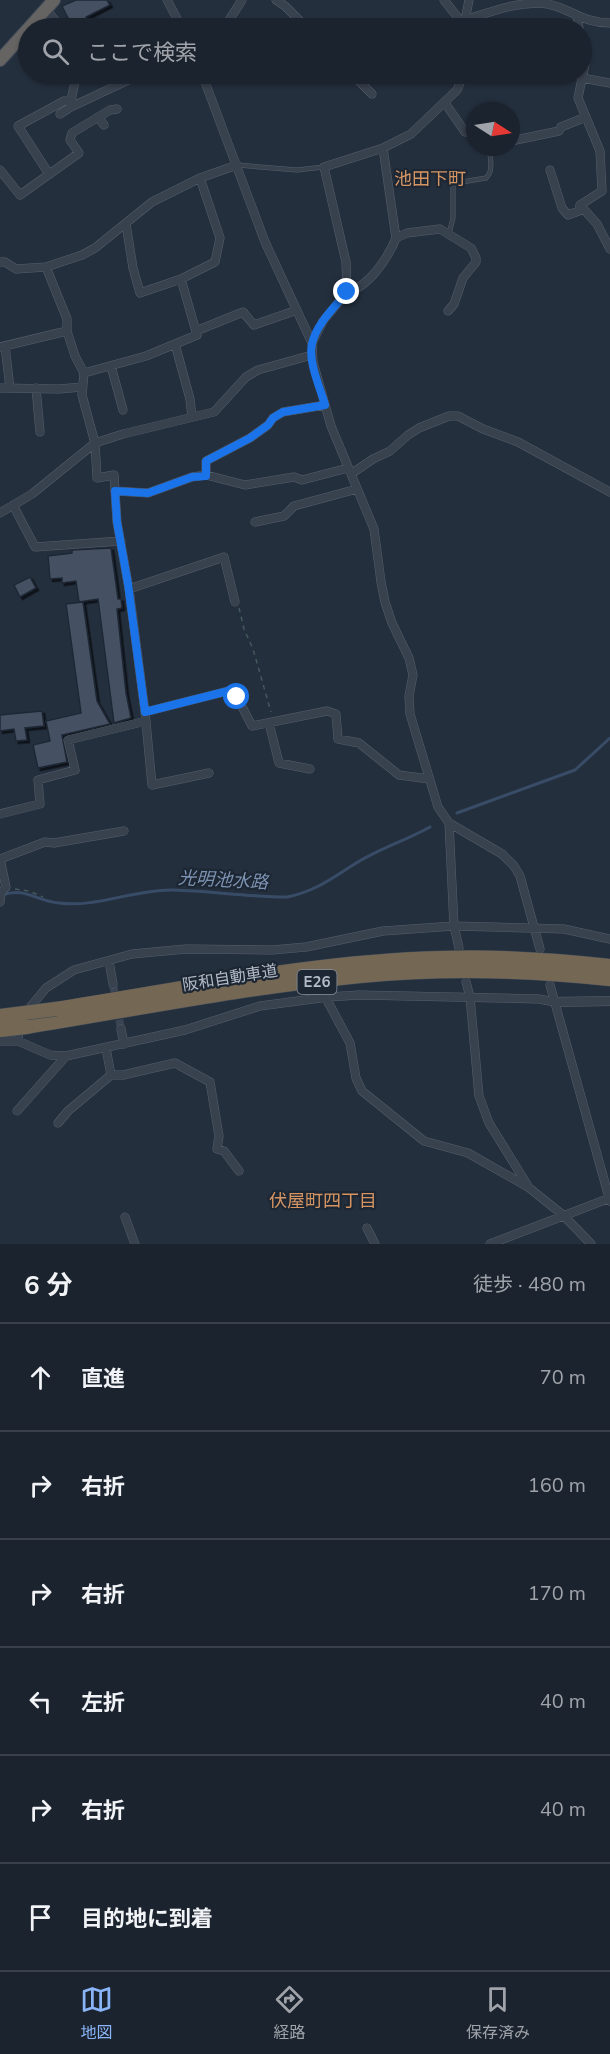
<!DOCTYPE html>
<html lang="ja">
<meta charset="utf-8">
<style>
:root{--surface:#1b232e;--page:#282f3a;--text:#f1f3f6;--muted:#a0a4aa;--line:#39404a;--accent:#8ab4f8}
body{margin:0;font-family:"Nunito Sans","Noto Sans JP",sans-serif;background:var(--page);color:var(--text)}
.compass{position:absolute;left:466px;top:102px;width:54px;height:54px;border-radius:50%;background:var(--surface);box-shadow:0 2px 4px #0004;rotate:102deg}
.stop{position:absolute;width:18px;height:18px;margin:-14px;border:4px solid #1a73e8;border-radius:50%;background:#fff}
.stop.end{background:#1a73e8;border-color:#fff;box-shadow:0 2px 6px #0008}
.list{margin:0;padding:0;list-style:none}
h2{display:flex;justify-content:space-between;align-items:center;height:78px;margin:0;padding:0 24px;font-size:26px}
h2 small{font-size:20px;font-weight:400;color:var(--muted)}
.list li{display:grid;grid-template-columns:39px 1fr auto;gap:18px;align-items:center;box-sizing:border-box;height:108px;padding:0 24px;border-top:2px solid var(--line)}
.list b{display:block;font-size:22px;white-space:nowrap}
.list em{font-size:20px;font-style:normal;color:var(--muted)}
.icon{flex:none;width:33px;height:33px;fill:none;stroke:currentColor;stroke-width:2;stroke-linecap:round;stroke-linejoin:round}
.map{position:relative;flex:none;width:610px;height:1244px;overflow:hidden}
.search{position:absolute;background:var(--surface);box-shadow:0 2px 4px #0004;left:18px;right:18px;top:18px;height:66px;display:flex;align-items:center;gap:15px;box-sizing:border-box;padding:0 21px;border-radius:33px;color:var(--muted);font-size:22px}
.sheet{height:726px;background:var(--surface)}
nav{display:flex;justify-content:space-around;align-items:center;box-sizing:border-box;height:84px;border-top:2px solid var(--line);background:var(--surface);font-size:16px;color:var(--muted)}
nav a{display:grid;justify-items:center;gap:3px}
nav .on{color:var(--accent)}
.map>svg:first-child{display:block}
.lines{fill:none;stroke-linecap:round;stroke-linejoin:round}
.stream{stroke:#394c67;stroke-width:3}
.building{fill:#455162;stroke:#1f2835;stroke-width:1.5;filter:url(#shadow)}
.minor-tunnel{stroke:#3a4453;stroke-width:8;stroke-dasharray:8 4;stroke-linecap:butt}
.service-casing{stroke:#565f6c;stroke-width:5}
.minor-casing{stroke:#565f6c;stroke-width:9}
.tertiary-casing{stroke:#565f6c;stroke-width:10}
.trunk-casing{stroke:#434c59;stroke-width:14}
.motorway-casing{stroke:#434c59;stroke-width:15}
.path{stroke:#44595c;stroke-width:1.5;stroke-dasharray:4.5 4.5;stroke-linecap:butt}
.service{stroke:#38414e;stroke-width:4}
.minor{stroke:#38414e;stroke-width:8}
.tertiary{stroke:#38414e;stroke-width:9}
.trunk{stroke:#656462;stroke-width:12}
.motorway{stroke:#746855;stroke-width:14}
.motorway-bridge-casing{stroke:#434c59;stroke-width:15;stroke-linecap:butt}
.motorway-bridge{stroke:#746855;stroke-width:14}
.route{stroke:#1a73e8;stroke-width:8}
.labels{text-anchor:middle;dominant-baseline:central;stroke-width:4.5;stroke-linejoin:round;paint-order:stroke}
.shield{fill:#1d2633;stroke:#878f9c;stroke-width:1.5}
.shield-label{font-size:15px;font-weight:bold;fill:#b4bcc9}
.street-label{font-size:16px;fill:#b4bcc9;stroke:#1d2633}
.neighbourhood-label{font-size:18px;fill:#d59563;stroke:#1d2633}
.water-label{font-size:18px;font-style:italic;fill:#7c92b1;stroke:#1d2633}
</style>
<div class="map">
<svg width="610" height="1244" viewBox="0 0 610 1244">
<defs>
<filter id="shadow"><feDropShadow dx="2.5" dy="2.5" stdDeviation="0" flood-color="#0009"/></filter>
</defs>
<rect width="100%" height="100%" fill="#242f3e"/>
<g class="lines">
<path class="stream" d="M457,813L575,770L610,738
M2,895C26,887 36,901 59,903C97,908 135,889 173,890C211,891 249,897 287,897C317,891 333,877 358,862C381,848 407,840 430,827"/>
</g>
<path class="building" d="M76,0H107L110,5L86,17L92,28H73L62,6Z
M111,548L118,599H121L122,608L117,609L126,693L131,718L114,723L98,599L79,602L76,581L62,583V578L50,579L48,556L72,553V550Z
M30,577L36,588L20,597L14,585Z
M83,602L97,701L110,724L62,735L67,762L38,768L33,745L50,741L46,721L81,713L66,604Z
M42,711L44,726L25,728L27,740L16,741L14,729L0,731V715Z"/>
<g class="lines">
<path class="minor-tunnel" d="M113,984L121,1029"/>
<g class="service-casing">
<path id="service" d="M237,165L297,170L324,167
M449,234L453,218V186L456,183L486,178C494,171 490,157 489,147"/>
</g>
<g class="minor-casing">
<path id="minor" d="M167,0L182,28
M276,0L285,6L307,28
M444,0L462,23V27
M46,9L61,28
M577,17L579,28
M465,20L469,0
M462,23L465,20C491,12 520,0 548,4C571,9 583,23 610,23
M224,28L242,0
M77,74L72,95L71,107L135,77
M202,74L265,242L312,343L313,362L331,426L374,529L381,582L385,602L392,623L409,658L413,675L409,696L410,714L438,807L449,823L502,854L514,866L520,876L540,949
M352,74L372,94
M582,78L610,83
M445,103L465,132L475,130
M60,114L71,107
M98,117L104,125
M511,141L559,131L561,127L586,117
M0,170L20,195L79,153L70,140L72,133L110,110L117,109
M550,170L562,208L568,215L579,211L580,205L602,191L600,151L578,98L585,64L582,43
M49,174L18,126L64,101L72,100
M580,205L597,224L610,249
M126,224L133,268L140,293L181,279
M396,238L407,233L440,229L471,248L476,258V262L463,278L454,304L448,311
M0,262H5L16,269L46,267L82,255L95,248L152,202L200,178L237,165
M46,267L67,319V331L75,356L84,373L82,395L95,443L97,478L114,475L117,522L129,589L145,712L152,785L209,773
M347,292C369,287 388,258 396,238L383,148
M196,331L243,312L254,325L297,310
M312,343L323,321L347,292L346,262L324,167L383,148L411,134L457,90L464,74
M175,344L190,399L192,417
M5,346L10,388
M0,347L67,331
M111,366L123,410
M84,373L146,356L197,335L181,279L215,262L220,238L200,178
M0,388L59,389L82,387
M36,388L40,432
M351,474L373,459L390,451L408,435L419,428L449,416H458L483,429L518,442L610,492
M206,475V461L250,438L268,425L273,418L283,412L325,405
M115,491L148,493L192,477L206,475L245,485L294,477L302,480L348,468
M13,505L35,547L121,541
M0,513L32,494L95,443L123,434L214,412L246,377L258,370L312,355
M255,522L284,516L294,506L357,489
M129,589L224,557L235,602
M145,712L228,691L234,692L237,697L252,726L327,711L336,714L338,739L359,743L399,775L429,779
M269,723L279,763L310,769
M0,814L40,804L38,780L75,770L68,740L146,721
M449,823L454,926L459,948
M0,859L45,842L54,843L124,831
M0,859L6,887L1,893L0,902
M109,961L113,984
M466,982L470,997L479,1096L489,1123L528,1186
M550,985L610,1201
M328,997V1002L350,1043L356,1078L362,1091L424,1141L468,1153L528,1187L563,1215L591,1244
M27,1011L46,988L74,970L132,954L186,949L272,950L306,947L383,931L454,926L564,929L610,939
M121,1029L124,1044
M0,1041H18L50,1055L66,1056L185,1030L260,1006L328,997L359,995L539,999L555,1002
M18,1041L19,1026
M106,1048L111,1075H123L175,1063L210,1082L219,1136L217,1149L224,1151L239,1171
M17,1111L66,1056
M58,1123L68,1111L111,1075
M125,1217L135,1244
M367,1228L375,1244
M490,1244L610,1198"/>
</g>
<g class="tertiary-casing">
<path id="tertiary" d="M555,1002L610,1001"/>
</g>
<g class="trunk-casing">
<path id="trunk" d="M29,28L54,0
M0,60L28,29"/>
</g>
<g class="motorway-casing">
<path id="motorway" d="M56,1009C184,989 313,961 442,958C498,956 555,960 610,966
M26,1027C137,1009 248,987 360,976C442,968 527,970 610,979"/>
</g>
<path class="path" d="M239,608L244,629L253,649L271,712
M15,889L29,891L43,897"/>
<use href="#service" class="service"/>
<use href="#minor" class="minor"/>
<use href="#tertiary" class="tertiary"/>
<use href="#trunk" class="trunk"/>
<use href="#motorway" class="motorway"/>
<g class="motorway-bridge-casing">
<path id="motorway-bridge" d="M0,1016L56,1009
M0,1030L26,1027"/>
</g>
<use href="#motorway-bridge" class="motorway-bridge"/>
</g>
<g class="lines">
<path class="route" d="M237,697L234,692L228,691L145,712L128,584L117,522L115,491L148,493L192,477L206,476V461L250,438L268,425L273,418L283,412L325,405C320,387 308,362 312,344C316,324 335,307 347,292"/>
</g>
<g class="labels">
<rect class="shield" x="297.5" y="970" width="39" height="24" rx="4.5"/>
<g class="shield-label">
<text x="317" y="982">E26</text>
</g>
<g class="street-label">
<text transform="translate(230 978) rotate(-9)">阪和自動車道</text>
</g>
<g class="neighbourhood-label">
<text x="430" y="179">池田下町</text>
<text x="323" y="1201">伏屋町四丁目</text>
</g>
<g class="water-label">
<text transform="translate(223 880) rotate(3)">光明池水路</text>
</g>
</g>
</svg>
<svg class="compass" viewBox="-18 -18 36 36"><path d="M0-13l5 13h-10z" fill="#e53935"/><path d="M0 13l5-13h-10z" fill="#a0a4aa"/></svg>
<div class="stop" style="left:237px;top:697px"></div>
<div class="stop end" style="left:347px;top:292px"></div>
<div class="search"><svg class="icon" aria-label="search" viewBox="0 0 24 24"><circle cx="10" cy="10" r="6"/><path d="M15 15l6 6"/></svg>ここで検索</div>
</div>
<section class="sheet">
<h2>6 分<small>徒歩 · 480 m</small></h2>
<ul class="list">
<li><svg class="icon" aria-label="ahead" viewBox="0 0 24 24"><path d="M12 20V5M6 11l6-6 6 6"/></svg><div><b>直進</b></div><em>70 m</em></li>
<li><svg class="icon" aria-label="right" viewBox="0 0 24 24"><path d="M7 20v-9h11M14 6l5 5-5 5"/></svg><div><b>右折</b></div><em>160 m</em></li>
<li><svg class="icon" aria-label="right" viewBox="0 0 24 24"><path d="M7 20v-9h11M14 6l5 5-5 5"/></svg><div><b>右折</b></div><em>170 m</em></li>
<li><svg class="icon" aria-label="left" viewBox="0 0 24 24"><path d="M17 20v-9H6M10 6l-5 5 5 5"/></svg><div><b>左折</b></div><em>40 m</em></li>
<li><svg class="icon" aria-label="right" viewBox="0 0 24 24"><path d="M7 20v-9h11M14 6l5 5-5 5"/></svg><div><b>右折</b></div><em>40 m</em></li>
<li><svg class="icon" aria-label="arrive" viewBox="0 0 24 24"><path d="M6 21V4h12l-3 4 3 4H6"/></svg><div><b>目的地に到着</b></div></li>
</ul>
</section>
<nav>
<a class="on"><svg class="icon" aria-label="map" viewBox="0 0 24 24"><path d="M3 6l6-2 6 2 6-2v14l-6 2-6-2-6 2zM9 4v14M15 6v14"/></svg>地図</a>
<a><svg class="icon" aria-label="directions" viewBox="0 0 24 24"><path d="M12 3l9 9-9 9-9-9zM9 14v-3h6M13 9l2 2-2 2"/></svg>経路</a>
<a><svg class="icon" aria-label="saved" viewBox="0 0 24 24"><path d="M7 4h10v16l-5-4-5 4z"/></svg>保存済み</a>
</nav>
